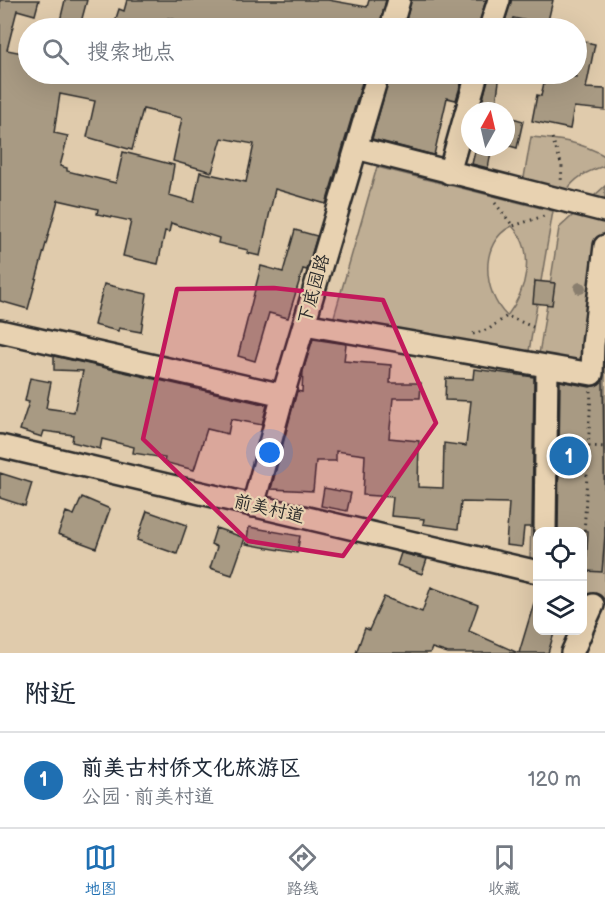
<!DOCTYPE html>
<html lang="zh">
<meta charset="utf-8">
<style>
:root{--surface:#fff;--page:#f6f6f7;--text:#1f2937;--muted:#747a83;--line:#e0e1e3;--accent:#1f6fb2}
body{margin:0;font-family:"Balsamiq Sans","LXGW WenKai TC",sans-serif;background:var(--page);color:var(--text)}
.controls{position:absolute;right:18px;bottom:18px;display:grid;overflow:hidden;border-radius:12px;box-shadow:0 6px 24px #0002}
.controls button{width:54px;height:54px;display:grid;place-items:center;padding:0;border:0;border-bottom:2px solid var(--line);background:var(--surface);color:var(--text);font:30px sans-serif}
.compass{position:absolute;left:461px;top:102px;width:54px;height:54px;border-radius:50%;background:var(--surface);box-shadow:0 6px 24px #0002;rotate:8deg}
.you{position:absolute;left:270px;top:453px;width:21px;height:21px;margin:-15px;border:4px solid #fff;border-radius:50%;background:#1a73e8;box-shadow:0 0 0 9px #1a73e833}
.badge{display:grid;place-items:center;width:39px;height:39px;border-radius:50%;background:var(--accent);color:#fff;font-size:20px;font-weight:700}
.pin{position:absolute;translate:-50% -50%;border:3px solid #fff;box-shadow:0 2px 6px #0006}
.list{margin:0;padding:0;list-style:none}
h2{display:flex;justify-content:space-between;align-items:center;height:78px;margin:0;padding:0 24px;font-size:26px}
h2 small{font-size:20px;font-weight:400;color:var(--muted)}
.list li{display:grid;grid-template-columns:39px 1fr auto;gap:18px;align-items:center;box-sizing:border-box;height:96px;padding:0 24px;border-top:2px solid var(--line)}
.list b{display:block;font-size:22px;white-space:nowrap}
.list p{margin:0;font-size:20px;white-space:nowrap;color:var(--muted)}
.list em{font-size:20px;font-style:normal;color:var(--muted)}
.icon{flex:none;width:33px;height:33px;fill:none;stroke:currentColor;stroke-width:2;stroke-linecap:round;stroke-linejoin:round}
.map{position:relative;flex:none;width:605px;height:653px;overflow:hidden}
.search{position:absolute;background:var(--surface);box-shadow:0 6px 24px #0002;left:18px;right:18px;top:18px;height:66px;display:flex;align-items:center;gap:15px;box-sizing:border-box;padding:0 21px;border-radius:33px;color:var(--muted);font-size:22px}
.sheet{height:174px;background:var(--surface)}
nav{display:flex;justify-content:space-around;align-items:center;box-sizing:border-box;height:84px;border-top:2px solid var(--line);background:var(--surface);font-size:16px;color:var(--muted)}
nav a{display:grid;justify-items:center;gap:3px}
nav .on{color:var(--accent)}
.map>svg:first-child{display:block}
.green{fill:#bfae94;stroke:#756c60;stroke-width:1.5;fill-rule:evenodd}
.building{fill:#a89a83;stroke:#2b2b2b;stroke-width:1.5;fill-rule:evenodd}
.lines{fill:none;stroke-linecap:round;stroke-linejoin:round}
.minor-casing{stroke:#2b2b2b;stroke-width:26}
.path{stroke:#2b2b2b;stroke-width:3;stroke-dasharray:1.5 4.5;stroke-linecap:butt}
.minor{stroke:#e8d2b1;stroke-width:21}
.tree{fill:#897e6e}
.marked{fill:#c2185b;fill-opacity:0.2;stroke:#c2185b;stroke-width:4.5;stroke-linejoin:round}
.labels{text-anchor:middle;dominant-baseline:central;stroke-width:4.5;stroke-linejoin:round;paint-order:stroke}
.street-label{font-size:18px;fill:#2b2b2b;stroke:#e8d2b1}
</style>
<div class="map">
<svg width="605" height="653" viewBox="0 0 605 653">
<rect width="100%" height="100%" fill="#e0cbac"/>
<filter id="ink" filterUnits="userSpaceOnUse"><feTurbulence type="fractalNoise" baseFrequency=".0167" numOctaves="2"/><feDisplacementMap in="SourceGraphic" scale="12" xChannelSelector="R" yChannelSelector="G"/><feConvolveMatrix kernelMatrix="1 2 1 2 8 2 1 2 1" color-interpolation-filters="sRGB"/></filter>
<g filter="url(#ink)">
<path class="green" d="M531,137C558,139 581,142 605,156L604,166C586,172 575,177 564,194L522,189Z
M377,167L553,211L528,357L333,320ZM512,226C537,252 526,291 507,316C483,293 478,242 512,226Z
M605,186V600L595,599L583,591L582,532H538L537,563L530,558L535,380L559,228Z"/>
<path class="building" d="M0,0H39L35,15L17,10L7,50L28,54V74H97V76L126,80L127,76L141,80L142,74L364,76L326,204L275,189L260,256L247,253L248,250L218,243L219,238L171,223L169,232L165,231L158,264L123,256L131,221L97,214L98,209L58,200L28,309L0,301ZM60,94L95,101L87,137L132,150L143,109L182,118L173,161L212,172L222,138L254,144L246,182L200,172L194,202L169,195L174,165L147,158L123,152L116,183L67,171V168L60,166L68,136L54,133Z
M65,0H87L80,26L60,21Z
M127,0H328L367,7L369,0H386L379,28H210L168,18L165,28H113L119,9L124,11Z
M411,0H486L478,28H404Z
M511,0H553L547,25L513,18L511,28H503Z
M576,40L595,44L586,88L605,89V110L574,107L570,129L532,121L537,95L541,96L546,74L576,77Z
M390,74H464L456,100L447,98L434,155L372,139Z
M489,74H500L495,111H480Z
M506,116L523,121L517,148L506,145Z
M476,147H492L488,168L472,164Z
M295,230L317,236L307,270L303,269L288,318L269,313L255,361L238,356L261,266L283,272Z
M535,281L555,283L552,305L533,303Z
M104,284L147,294L141,332L119,328L118,331L94,325Z
M313,339L346,344L344,361L391,365L390,383H421L420,398H393L389,438L419,441L418,487L443,488L444,443L466,446L471,401L445,400L446,378L473,379L474,369L534,377L532,527H524L522,547L506,545L509,503L461,502L458,529L423,524L424,519L391,516L393,497L363,495L365,455L336,451V461H316L313,491L271,489L297,391L302,392L303,371Z
M54,356L267,405L262,425L231,419L228,434L207,429L194,470L164,462L165,458L133,453L134,447L102,439L100,449L72,442L73,435L44,431L42,437L20,430L29,402L25,401L30,378L51,382L46,408L74,412L83,371L54,370Z
M603,380L605,535L602,572L586,571L588,531H558L560,381L590,387L597,385Z
M0,473L32,483L25,506L0,498Z
M324,488L351,493L347,511L321,506Z
M82,497L110,509L96,548L58,534L66,512L74,515Z
M147,511L187,525L177,554L137,540Z
M249,527L300,536L297,553L246,544Z
M216,528L245,538L232,575L210,568L217,547L211,544Z
M401,553L427,559L422,574L397,565Z
M431,587L478,605L469,631L518,653H448L432,648L430,653H356L365,628L369,630L384,597L422,612Z
M534,603H537V630H555L548,653H519Z"/>
<g class="lines">
<g class="minor-casing">
<path id="minor" d="M391,28L399,0
M490,28L499,0
M356,148L605,211
M449,173L477,74
M304,324L592,374L593,345L605,246
M0,331L283,395
M0,446L538,572
M253,506L283,395L378,74
M545,532L547,367
M582,629L593,605
M572,653L582,630"/>
</g>
<path class="path" d="M552,138L562,166L561,183
M495,203L513,226L547,215
M473,334L489,329L507,316L533,327
M589,446L605,447
M582,578L591,391"/>
<use href="#minor" class="minor"/>
</g>
<circle class="tree" cx="580" cy="288" r="6"/>
</g>
<path class="marked" d="M274,288L383,300L436,423L343,556L248,541L143,439L177,289Z"/>
<g class="labels">
<g class="street-label">
<text transform="translate(314 289) rotate(-74)">下底园路</text>
<text transform="translate(269 509) rotate(13)">前美村道</text>
</g>
</g>
</svg>
<div class="controls">
<button><svg class="icon" aria-label="locate" viewBox="0 0 24 24"><circle cx="12" cy="12" r="6"/><path d="M12 2v4M12 18v4M2 12h4M18 12h4"/></svg></button>
<button><svg class="icon" aria-label="layers" viewBox="0 0 24 24"><path d="M12 4l9 5-9 5-9-5zM3 14l9 5 9-5"/></svg></button>
</div>
<svg class="compass" viewBox="-18 -18 36 36"><path d="M0-13l5 13h-10z" fill="#e53935"/><path d="M0 13l5-13h-10z" fill="#747a83"/></svg>
<div class="you"></div>
<div class="pin badge" style="left:569px;top:456px">1</div>
<div class="search"><svg class="icon" aria-label="search" viewBox="0 0 24 24"><circle cx="10" cy="10" r="6"/><path d="M15 15l6 6"/></svg>搜索地点</div>
</div>
<section class="sheet">
<h2>附近<small></small></h2>
<ul class="list">
<li><span class="badge">1</span><div><b>前美古村侨文化旅游区</b><p>公园 · 前美村道</p></div><em>120 m</em></li>
</ul>
</section>
<nav>
<a class="on"><svg class="icon" aria-label="map" viewBox="0 0 24 24"><path d="M3 6l6-2 6 2 6-2v14l-6 2-6-2-6 2zM9 4v14M15 6v14"/></svg>地图</a>
<a><svg class="icon" aria-label="directions" viewBox="0 0 24 24"><path d="M12 3l9 9-9 9-9-9zM9 14v-3h6M13 9l2 2-2 2"/></svg>路线</a>
<a><svg class="icon" aria-label="saved" viewBox="0 0 24 24"><path d="M7 4h10v16l-5-4-5 4z"/></svg>收藏</a>
</nav>
